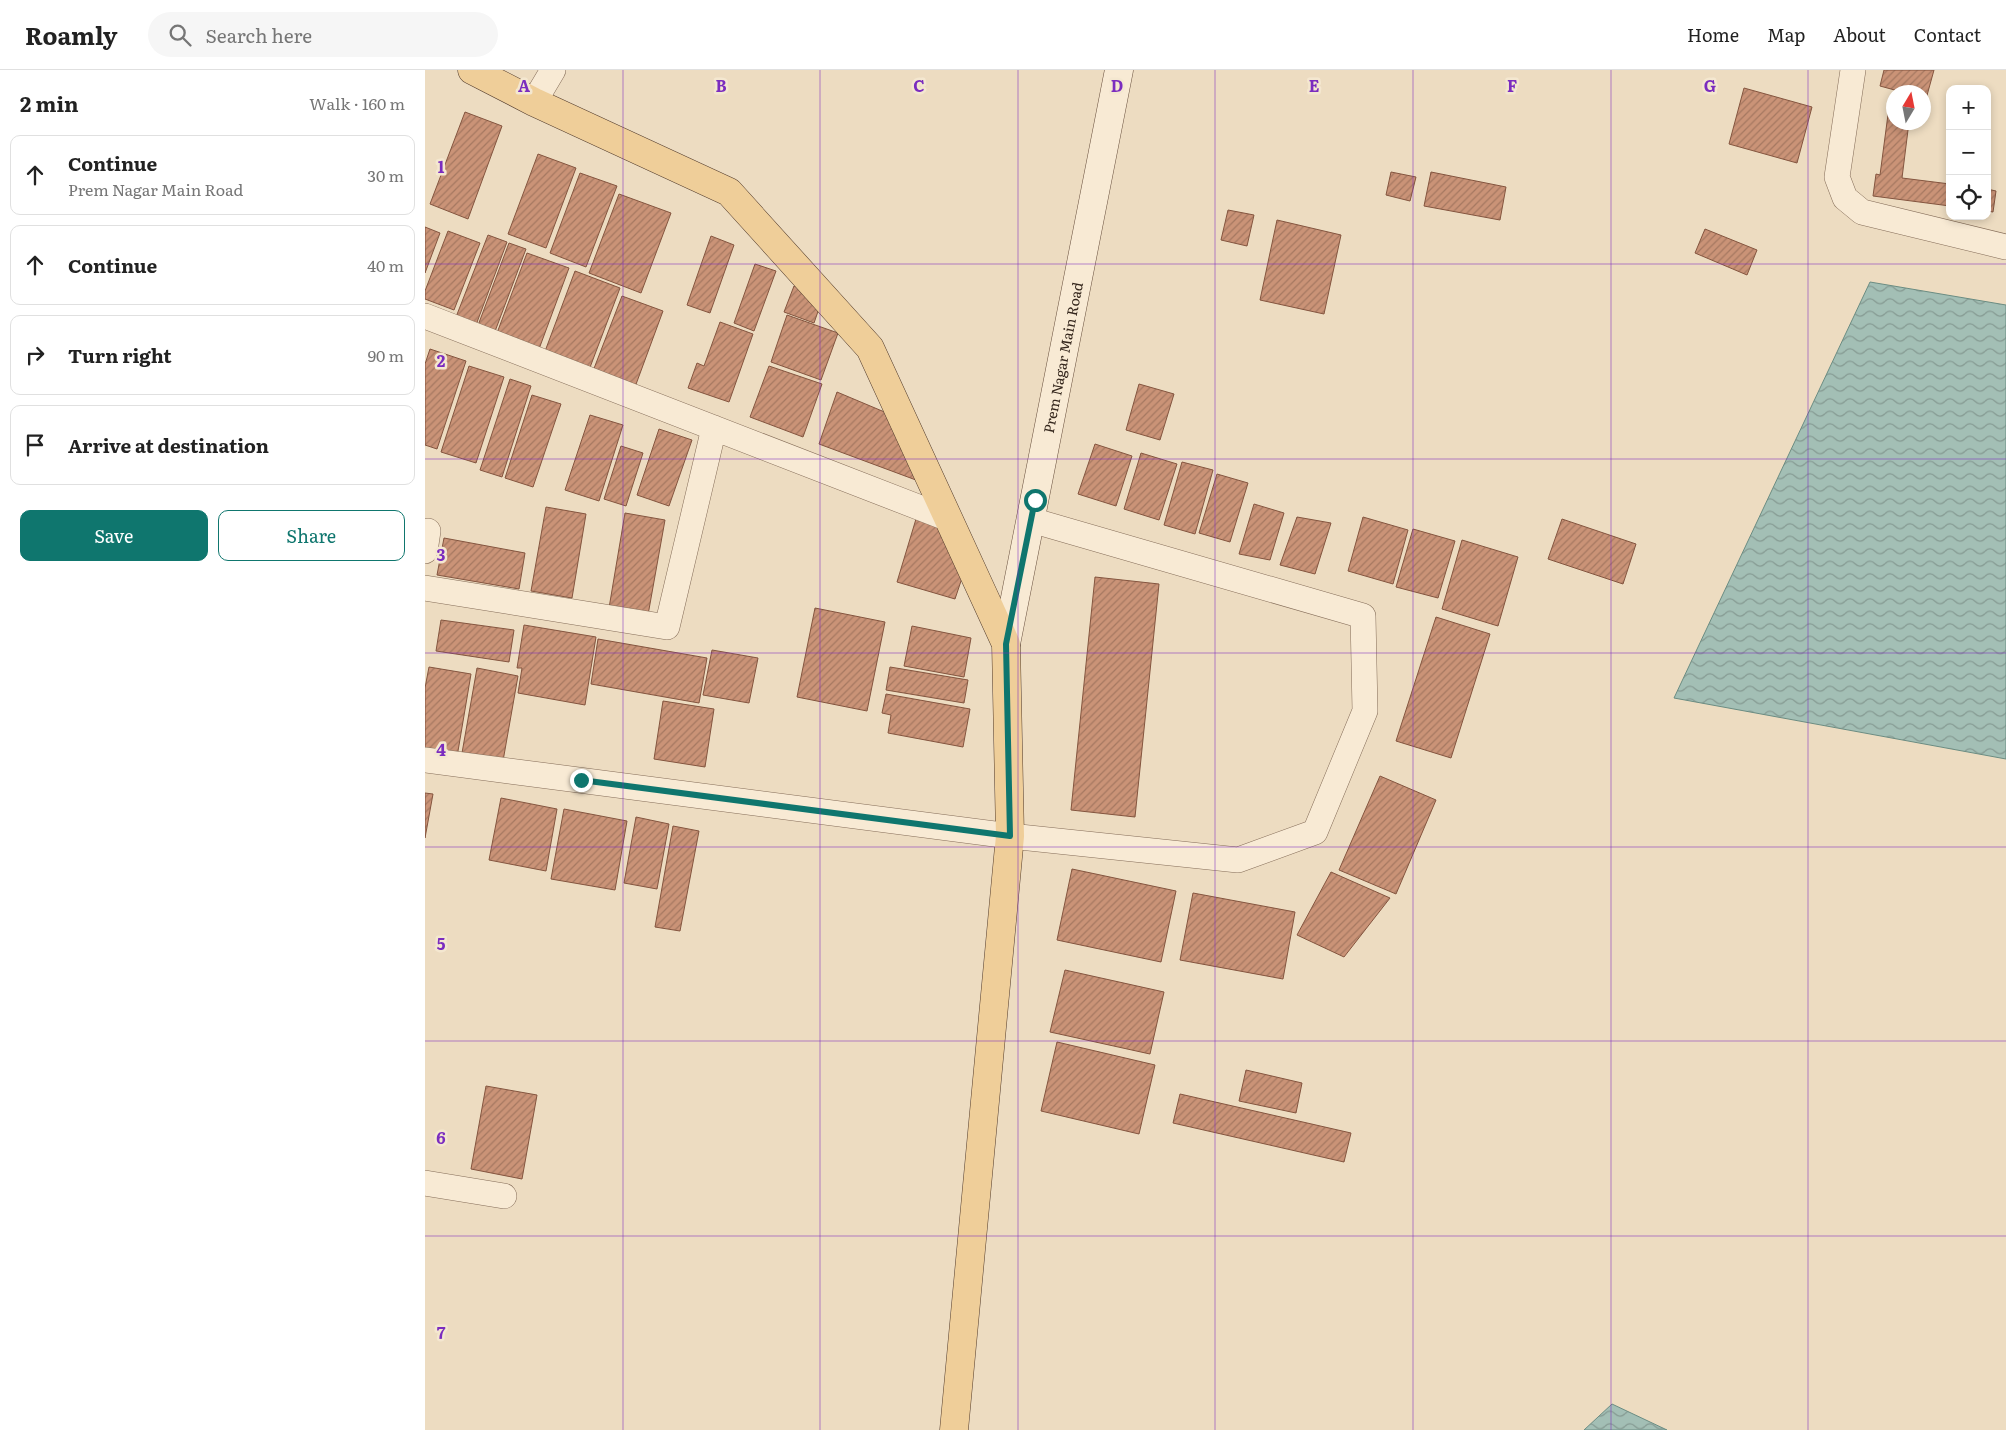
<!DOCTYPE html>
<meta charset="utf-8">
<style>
:root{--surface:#fff;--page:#f6f6f6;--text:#222;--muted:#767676;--line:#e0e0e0;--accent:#0f766e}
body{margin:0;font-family:Literata,serif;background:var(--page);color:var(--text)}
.controls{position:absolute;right:15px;top:15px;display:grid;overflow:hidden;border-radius:10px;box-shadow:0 2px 8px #0003}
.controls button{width:45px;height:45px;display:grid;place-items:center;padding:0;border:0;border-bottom:1px solid var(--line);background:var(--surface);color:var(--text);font:25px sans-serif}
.compass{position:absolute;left:1461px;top:15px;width:45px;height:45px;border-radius:50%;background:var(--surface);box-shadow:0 2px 8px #0003;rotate:10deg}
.stop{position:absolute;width:15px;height:15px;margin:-11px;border:4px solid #0f766e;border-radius:50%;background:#fff}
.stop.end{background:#0f766e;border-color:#fff;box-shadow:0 1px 5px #0008}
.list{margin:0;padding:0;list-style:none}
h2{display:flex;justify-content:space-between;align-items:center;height:65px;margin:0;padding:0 20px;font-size:21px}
h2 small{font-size:16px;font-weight:400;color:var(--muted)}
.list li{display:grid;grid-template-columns:32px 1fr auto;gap:15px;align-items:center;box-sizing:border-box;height:80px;margin:0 10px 10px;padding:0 10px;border:1px solid var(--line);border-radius:10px}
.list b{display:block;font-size:19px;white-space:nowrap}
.list p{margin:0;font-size:16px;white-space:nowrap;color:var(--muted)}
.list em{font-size:16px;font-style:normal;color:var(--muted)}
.actions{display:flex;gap:10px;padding:15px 20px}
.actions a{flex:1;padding:11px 0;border:1px solid var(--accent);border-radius:10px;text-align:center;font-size:18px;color:var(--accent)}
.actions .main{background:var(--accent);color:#fff}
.icon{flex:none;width:28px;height:28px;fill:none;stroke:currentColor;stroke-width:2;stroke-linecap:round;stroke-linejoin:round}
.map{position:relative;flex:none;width:1581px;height:1360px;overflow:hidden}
header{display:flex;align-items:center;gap:30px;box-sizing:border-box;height:70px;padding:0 25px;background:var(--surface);border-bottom:1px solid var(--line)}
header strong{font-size:24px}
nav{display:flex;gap:28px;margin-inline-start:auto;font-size:18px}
.search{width:350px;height:45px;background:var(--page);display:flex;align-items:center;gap:12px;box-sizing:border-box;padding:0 18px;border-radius:28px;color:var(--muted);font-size:19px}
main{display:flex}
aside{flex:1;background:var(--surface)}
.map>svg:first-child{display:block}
.water{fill:url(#water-waves);stroke:#6b8c82}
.building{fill:url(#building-hatch);stroke:#84553f}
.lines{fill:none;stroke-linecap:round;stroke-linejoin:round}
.street-casing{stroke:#856d59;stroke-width:26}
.secondary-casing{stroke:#674e3c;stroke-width:29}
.primary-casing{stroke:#533c2d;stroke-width:29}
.street{stroke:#f8ead4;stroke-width:25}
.secondary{stroke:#f8ead4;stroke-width:28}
.primary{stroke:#efce99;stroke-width:28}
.route{stroke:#0f766e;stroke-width:6}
.grid{fill:none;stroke:#7b2cbf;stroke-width:1;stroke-opacity:0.55}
.labels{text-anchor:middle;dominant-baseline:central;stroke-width:5;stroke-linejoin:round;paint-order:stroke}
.street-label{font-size:14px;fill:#35271d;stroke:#f4e7d0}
.grid-label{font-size:16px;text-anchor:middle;font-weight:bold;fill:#7b2cbf;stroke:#f4e7d0;stroke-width:5;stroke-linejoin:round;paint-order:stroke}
</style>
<header>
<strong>Roamly</strong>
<div class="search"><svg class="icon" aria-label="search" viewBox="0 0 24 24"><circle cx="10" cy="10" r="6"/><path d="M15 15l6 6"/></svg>Search here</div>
<nav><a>Home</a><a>Map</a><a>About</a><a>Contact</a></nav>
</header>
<main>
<aside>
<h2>2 min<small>Walk · 160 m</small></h2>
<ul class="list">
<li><svg class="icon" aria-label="ahead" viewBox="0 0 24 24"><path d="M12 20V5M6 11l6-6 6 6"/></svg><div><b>Continue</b><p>Prem Nagar Main Road</p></div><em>30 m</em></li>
<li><svg class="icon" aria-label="ahead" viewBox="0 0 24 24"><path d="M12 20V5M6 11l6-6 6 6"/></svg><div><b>Continue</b></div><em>40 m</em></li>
<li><svg class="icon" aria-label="right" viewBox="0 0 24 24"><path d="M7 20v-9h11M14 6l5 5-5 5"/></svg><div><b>Turn right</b></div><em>90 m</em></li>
<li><svg class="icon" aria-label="arrive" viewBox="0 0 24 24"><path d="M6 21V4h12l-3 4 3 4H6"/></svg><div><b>Arrive at destination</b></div></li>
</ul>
<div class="actions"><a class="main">Save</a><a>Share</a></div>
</aside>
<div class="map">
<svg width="1581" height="1360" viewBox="0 0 1581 1360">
<defs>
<pattern id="water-waves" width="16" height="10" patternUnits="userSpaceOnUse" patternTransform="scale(1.25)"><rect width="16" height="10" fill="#a3bfb5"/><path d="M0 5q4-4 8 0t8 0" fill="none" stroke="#869b93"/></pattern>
<pattern id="building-hatch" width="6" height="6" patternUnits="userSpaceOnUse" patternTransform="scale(1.25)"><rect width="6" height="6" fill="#ca9377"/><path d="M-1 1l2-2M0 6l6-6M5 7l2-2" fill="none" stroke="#a57861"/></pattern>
</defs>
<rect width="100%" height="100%" fill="#eddcc1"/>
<path class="water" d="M1445,212L1581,235V689L1249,628Z
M1187,1334L1242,1360H1159Z"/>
<path class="building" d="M1459,0H1509L1501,29L1498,28V22H1477L1455,16Z
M1319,18L1387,37L1372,93L1304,74Z
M1464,37L1468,38V52H1484L1477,108L1525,114V136L1448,126L1451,104L1455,105Z
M40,42L77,56L43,149L5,134Z
M113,84L151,98L121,178L83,164Z
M966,102L991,107L985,131L961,125Z
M1006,102L1081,117L1075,150L999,136Z
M155,103L192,116L161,197L125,183Z
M1562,119L1571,121L1568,142L1562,141Z
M194,124L246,143L216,223L164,203Z
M803,140L829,145L822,176L796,170Z
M852,150L916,165L899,244L835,230Z
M0,157L15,163L0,203Z
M1280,159L1332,180L1322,205L1270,183Z
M23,161L55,173L29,240L0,229V221Z
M63,165L82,172L51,255L31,247Z
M286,166L309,175L285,243L262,235Z
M84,173L101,179L69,264L52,258Z
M102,183L144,198L114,279L72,263Z
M330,194L351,201L329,261L309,253Z
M150,201L195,218L164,300L119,284Z
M369,216L398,227L389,253L359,242Z
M197,226L238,241L210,317L168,301Z
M362,245L413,263L396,310L346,292Z
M295,252L328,264L304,332L263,318L272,293L279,296Z
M5,279L41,291L12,379L0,375V294Z
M44,296L79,307L51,393L16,382Z
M344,296L397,314L378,367L325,347Z
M85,309L106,316L77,407L55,400Z
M714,314L749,324L735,370L701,360Z
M412,322L469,346L499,413L394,374Z
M107,325L136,334L108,417L80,408Z
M165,345L198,355L174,431L140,420Z
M234,359L267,370L244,436L212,425Z
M670,374L707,386L691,436L653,424Z
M196,376L218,383L201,436L179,429Z
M716,383L752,394L734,450L699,439Z
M757,392L788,400L770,464L739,455Z
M792,404L823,413L805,472L774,463Z
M829,434L859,443L845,490L814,484Z
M121,437L161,444L147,528L106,521Z
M200,443L240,450L223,545L184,538Z
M872,447L906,453L890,504L855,495Z
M938,447L983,460L968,514L923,501Z
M491,449L511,454L538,505L530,529L472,512Z
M1137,449L1211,474L1198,514L1123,489Z
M988,459L1030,471L1013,528L971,517Z
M19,468L100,483L94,519L12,505Z
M1037,470L1093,487L1073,556L1017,539Z
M670,507L734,514L710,747L646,740Z
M390,538L460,552L442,641L372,627Z
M1011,547L1065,564L1026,688L971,671Z
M16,550L89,560L84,592L11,581Z
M99,555L171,567L160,635L93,623L97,598H92Z
M487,556L546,568L539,607L479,596Z
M173,569L282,588L274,633L166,614Z
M287,580L333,588L324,633L278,625Z
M4,597L46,604L32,687L0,682V618Z
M465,597L543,610L539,633L461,620Z
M52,598L93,606L78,691L37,683Z
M461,624L545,639L538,677L463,663L466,645L457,643Z
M238,631L289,639L280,697L229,689Z
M955,706L1011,730L971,824L914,800Z
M0,723L8,724L0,768Z
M76,728L132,739L121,801L64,790Z
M139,739L202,751L190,820L126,809Z
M211,747L244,754L232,819L199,813Z
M248,756L274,761L255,861L230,857Z
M647,799L751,821L736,892L632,870Z
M906,802L965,828L919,887L872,865Z
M768,823L870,842L858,909L755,890Z
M640,900L739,922L725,984L625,962Z
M632,972L730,995L714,1064L616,1041Z
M821,1000L877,1013L871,1043L814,1031Z
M61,1016L112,1025L97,1109L46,1099Z
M755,1024L926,1063L919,1092L748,1053Z"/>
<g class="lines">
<g class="street-casing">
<path id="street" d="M1428,0L1412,107L1420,128L1437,142L1581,177
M109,32L128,0
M0,246L524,449
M0,481L3,461
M0,518L242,557L289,358
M0,690L585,766L813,790L890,762L940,641L938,546L606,450
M0,1113L79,1126"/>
</g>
<g class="secondary-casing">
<g id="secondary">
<path id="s1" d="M581,574L694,0"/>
</g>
</g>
<g class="primary-casing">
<path id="primary" d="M47,0L109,32L304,122L445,278L581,574L585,766L529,1360"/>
</g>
<use href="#street" class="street"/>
<use href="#secondary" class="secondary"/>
<use href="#primary" class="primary"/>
</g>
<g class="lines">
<path class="route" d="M156,710L585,766L581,574L610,430"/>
</g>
<path class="grid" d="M198,0V1360M395,0V1360M593,0V1360M790,0V1360M988,0V1360M1186,0V1360M1383,0V1360M0,194H1581M0,389H1581M0,583H1581M0,777H1581M0,971H1581M0,1166H1581"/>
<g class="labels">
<g class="street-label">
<text stroke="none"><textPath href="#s1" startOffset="292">Prem Nagar Main Road</textPath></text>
</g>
</g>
<g class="grid-label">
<text x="99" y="22">A</text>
<text x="296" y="22">B</text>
<text x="494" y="22">C</text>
<text x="692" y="22">D</text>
<text x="889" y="22">E</text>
<text x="1087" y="22">F</text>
<text x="1285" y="22">G</text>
<text x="16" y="103">1</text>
<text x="16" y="297">2</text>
<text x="16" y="491">3</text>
<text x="16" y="686">4</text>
<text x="16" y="880">5</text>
<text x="16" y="1074">6</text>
<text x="16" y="1269">7</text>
</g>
</svg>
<div class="controls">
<button>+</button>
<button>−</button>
<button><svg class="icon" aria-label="locate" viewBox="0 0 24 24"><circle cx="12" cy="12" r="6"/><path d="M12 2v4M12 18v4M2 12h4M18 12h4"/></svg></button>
</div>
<svg class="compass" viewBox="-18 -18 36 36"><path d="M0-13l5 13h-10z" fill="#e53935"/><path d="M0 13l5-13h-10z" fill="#767676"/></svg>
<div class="stop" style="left:610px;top:430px"></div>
<div class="stop end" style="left:156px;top:710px"></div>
</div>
</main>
